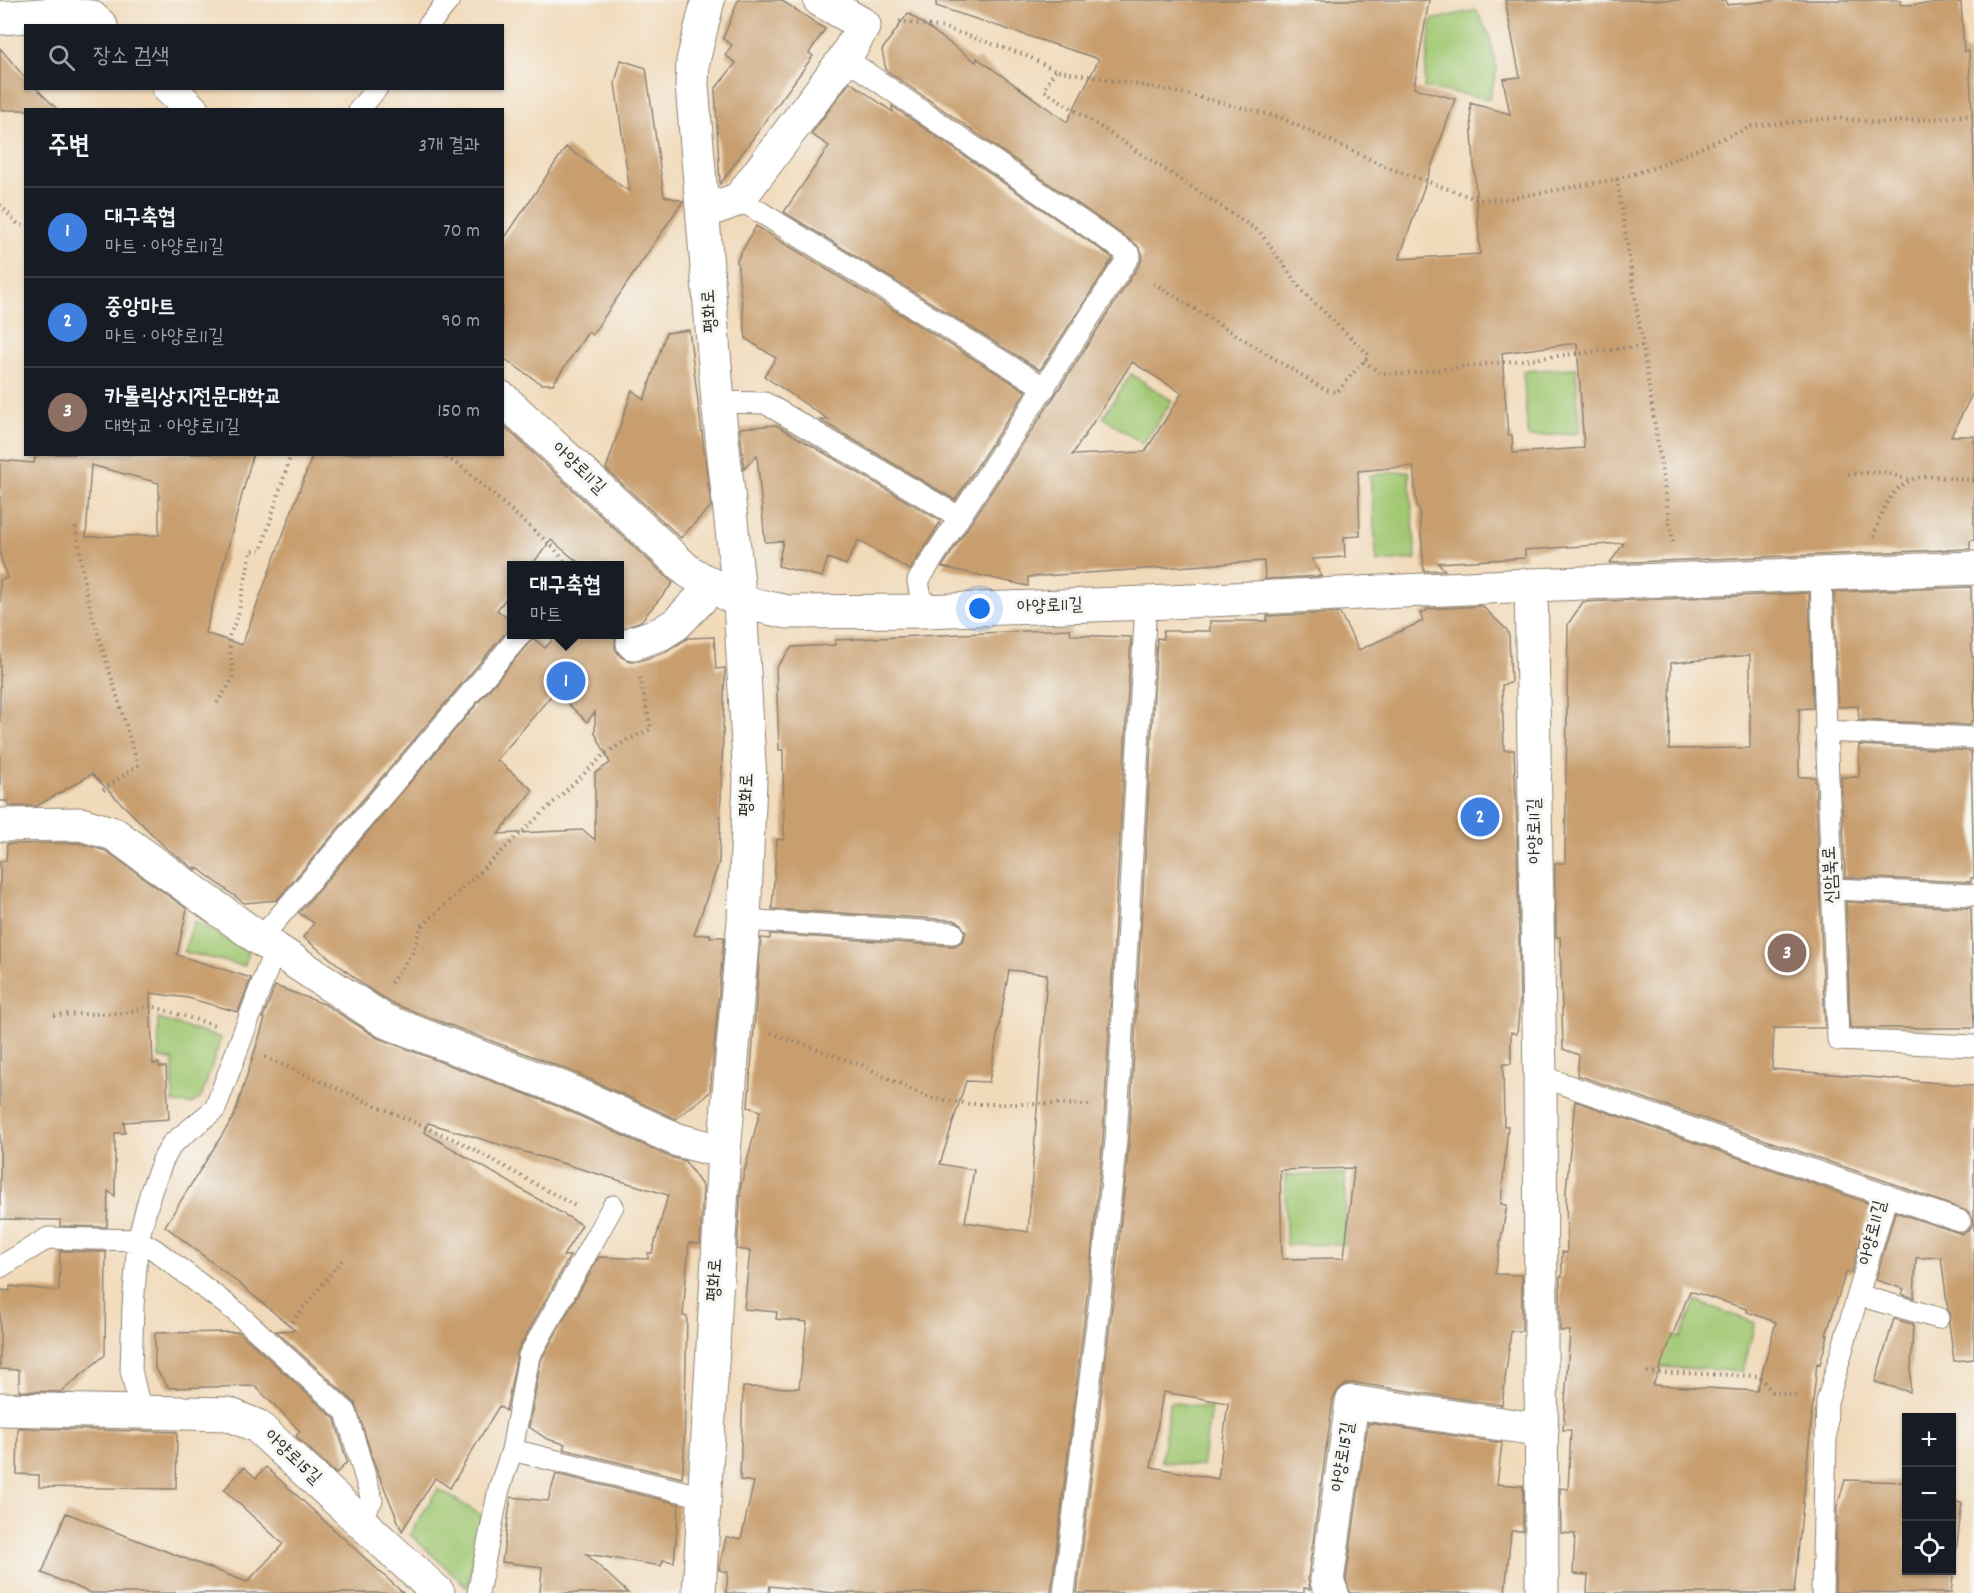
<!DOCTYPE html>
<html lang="ko">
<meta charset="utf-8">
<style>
:root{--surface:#171b24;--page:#242831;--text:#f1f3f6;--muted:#9ea1a6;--line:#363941;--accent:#7c3aed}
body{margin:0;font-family:Dekko,"Poor Story",sans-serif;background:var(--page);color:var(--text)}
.controls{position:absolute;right:18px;bottom:18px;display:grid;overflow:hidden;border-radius:0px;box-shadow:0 2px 4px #0004}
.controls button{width:54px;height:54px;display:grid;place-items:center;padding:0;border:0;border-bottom:2px solid var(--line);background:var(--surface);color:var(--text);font:30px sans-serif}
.you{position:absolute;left:980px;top:609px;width:21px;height:21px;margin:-15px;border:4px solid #fff;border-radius:50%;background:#1a73e8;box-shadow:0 0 0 9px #1a73e833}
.badge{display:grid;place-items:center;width:39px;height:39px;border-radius:50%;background:var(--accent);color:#fff;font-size:20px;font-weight:700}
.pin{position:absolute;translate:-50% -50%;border:3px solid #fff;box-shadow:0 2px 6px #0006}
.popup{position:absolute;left:507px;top:561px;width:117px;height:78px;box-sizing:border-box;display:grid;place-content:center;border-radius:0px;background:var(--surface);filter:drop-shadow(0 2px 4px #0005);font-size:20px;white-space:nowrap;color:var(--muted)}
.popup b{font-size:22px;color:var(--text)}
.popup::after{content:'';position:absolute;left:50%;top:100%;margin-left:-12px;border:12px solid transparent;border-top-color:var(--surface)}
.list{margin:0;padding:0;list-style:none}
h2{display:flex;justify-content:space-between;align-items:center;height:78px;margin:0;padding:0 24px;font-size:26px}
h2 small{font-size:20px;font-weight:400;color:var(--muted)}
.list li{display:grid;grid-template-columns:39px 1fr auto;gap:18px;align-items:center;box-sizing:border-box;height:90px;padding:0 24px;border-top:2px solid var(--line)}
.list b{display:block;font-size:22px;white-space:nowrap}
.list p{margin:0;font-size:20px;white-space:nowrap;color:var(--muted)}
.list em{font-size:20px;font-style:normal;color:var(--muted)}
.icon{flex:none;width:33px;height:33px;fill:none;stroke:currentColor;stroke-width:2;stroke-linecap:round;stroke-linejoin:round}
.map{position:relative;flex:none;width:1974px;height:1593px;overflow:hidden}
.search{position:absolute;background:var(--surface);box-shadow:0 2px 4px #0004;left:24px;top:24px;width:480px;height:66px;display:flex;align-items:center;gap:15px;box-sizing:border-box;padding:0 21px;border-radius:0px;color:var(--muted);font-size:22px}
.panel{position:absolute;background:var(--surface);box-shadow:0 2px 4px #0004;left:24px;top:108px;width:480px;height:348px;border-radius:0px}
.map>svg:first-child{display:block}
.green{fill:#a2c873;stroke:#667a4f;stroke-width:1.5}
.building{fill:#c89e6e;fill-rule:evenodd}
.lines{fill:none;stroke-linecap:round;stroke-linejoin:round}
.service-casing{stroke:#8e8272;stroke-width:23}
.minor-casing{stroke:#8e8272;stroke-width:35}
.path{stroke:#8e8272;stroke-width:4;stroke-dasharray:1.5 4.5;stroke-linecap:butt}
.service{stroke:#fff;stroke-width:21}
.minor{stroke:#fff;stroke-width:33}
.labels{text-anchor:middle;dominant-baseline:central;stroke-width:6;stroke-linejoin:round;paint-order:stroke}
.street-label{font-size:18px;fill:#2b2b2b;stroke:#f6f6f2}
</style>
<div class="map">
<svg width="1974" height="1593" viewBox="0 0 1974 1593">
<rect width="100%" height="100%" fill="#f6f6f2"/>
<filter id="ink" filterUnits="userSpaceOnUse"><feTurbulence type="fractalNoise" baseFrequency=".0167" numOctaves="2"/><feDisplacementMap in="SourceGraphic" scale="12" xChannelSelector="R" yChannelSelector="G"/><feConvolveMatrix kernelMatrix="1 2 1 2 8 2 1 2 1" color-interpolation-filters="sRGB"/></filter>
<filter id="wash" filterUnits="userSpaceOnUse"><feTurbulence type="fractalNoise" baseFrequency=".008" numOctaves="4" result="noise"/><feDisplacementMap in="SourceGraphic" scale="24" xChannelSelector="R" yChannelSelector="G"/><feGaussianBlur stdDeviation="1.35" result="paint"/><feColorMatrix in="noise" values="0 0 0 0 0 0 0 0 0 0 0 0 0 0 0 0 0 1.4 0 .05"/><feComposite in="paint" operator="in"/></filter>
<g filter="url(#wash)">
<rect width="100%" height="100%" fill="#f1daba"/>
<path class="green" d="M1476,10L1489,34L1497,69L1489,99L1424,88L1431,20Z
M1576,368L1579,433L1528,437L1523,371Z
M1131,374L1172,401L1143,444L1103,417Z
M1409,471L1416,559L1377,562L1370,475Z
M194,921L249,952L244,966L184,952Z
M158,1019L221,1038L201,1098L191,1104L173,1103V1060L159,1058Z
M1345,1174L1346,1244L1286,1245L1285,1175Z
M1696,1301L1755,1323L1743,1371L1640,1366L1648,1326L1680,1338Z
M1170,1402L1211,1408L1202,1467L1161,1461Z
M438,1489L483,1516L467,1587L410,1534Z"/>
<g id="blocks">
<path class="building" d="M738,0H781L825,29L809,53L813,56L720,184L715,89L736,63L725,55L732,45L723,39Z
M937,0H1429L1414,88L1455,99L1399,259L1480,254L1470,103L1510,114L1503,79L1520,77L1505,0H1726L1727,5L1782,0H1900L1901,5L1961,2L1964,51H1969L1974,155V390L1951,436H1974V540L1970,541V549L1610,563L1624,543L1525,550V558L1438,563L1445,570L1424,571L1419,508H1417L1413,466L1358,471L1360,536L1344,537L1345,557L1312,559L1321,576L1265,579L1264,561L1028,577V586L942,567L1055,395L1141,262L1143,255L1137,245L886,70L882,50L908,13L976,62L977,58L1067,122L1099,59L936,6ZM1577,343L1584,448L1513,453L1512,435H1508L1502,353ZM1132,362L1182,393L1145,452L1072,455Z
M0,48L26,79V88H36L58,110H0Z
M621,60L646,68L664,196L683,201L592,335L588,332L553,384H541L502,357V242L566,147L630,192L615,83Z
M850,82L893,112L892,106L1113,258L1040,370L784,212L829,146L811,134Z
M756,226L1026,391L955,500L820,420H829L764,376L776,358L746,339L737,260Z
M689,330L711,506L681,538L606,469L632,390L644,400L666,333Z
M502,424L673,583L641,621L620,630V566H583L551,540L531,566H512V591L497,610L512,622V625L277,900L244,903L196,867V870L165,847L92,774L37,806H8V801H0V580L7,578L0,554V460L34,463L36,454H253L205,633L242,645L313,454H502ZM91,465L159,483V535L86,537Z
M776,425L941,521L910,570L858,540L846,565L828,558L822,577L778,566L783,541L765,542L757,455L744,469L740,428Z
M1971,587L1972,657H1974V721H1971V725L1859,720L1858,706L1838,707L1834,592Z
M1809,593L1813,708L1799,709V777H1815L1825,1028H1774L1772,1069L1974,1086V1359L1954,1361L1949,1323L1950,1316L1948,1310L1941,1257L1916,1258L1914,1298L1902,1294L1904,1289L1876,1280L1895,1212L1962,1234L1968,1231L1972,1226L1973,1219L1969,1212L1891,1183L1577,1075L1579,1055L1563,1049L1560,937H1556L1555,863H1565L1568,624L1583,602ZM1750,655V748L1669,749L1671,663Z
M1482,606L1507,630L1509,636L1511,683L1502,685L1504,750H1514L1517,826L1520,1000L1517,1034L1511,1032V1064H1503L1504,1126H1508L1501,1204L1507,1205L1495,1274L1522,1275V1331H1511L1502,1405L1355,1383L1346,1384L1338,1390L1333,1399L1308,1578L1310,1589L1304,1588V1593H1077L1113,1299L1129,1141L1157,638L1163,639V631H1210V621H1267V616L1340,613L1359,650L1423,621L1420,613L1427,611V609ZM1354,1168L1344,1258L1282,1259L1280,1170ZM1163,1392L1228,1403L1218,1479L1151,1467Z
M1070,629L1071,635L1131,637L1103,1139L1087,1297L1051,1593H834L770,1586L769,1593H726L728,1572L719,1570L726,1537L741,1539L754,1482L740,1480L743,1387L799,1388L807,1322L776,1319L777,1312L744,1309L750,1251L737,1249L741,1185L760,1111L748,1107L761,938L770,939V934L952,946L958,945L963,940L966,933L960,923L954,920L772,909L777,839L784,840L783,750H779L776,668L792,647L835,645V640ZM1009,970L1047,974L1028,1232L965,1222L974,1170L940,1164L966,1081L989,1082Z
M558,634H617L615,640V649L621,657L630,661H639L666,652L688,638L714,637L716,669L725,668L719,862L694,935L710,934V937H724L710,1092L676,1119L574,1072L394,1004L368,988L303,937L314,923L299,913L533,638L545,648ZM555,691L587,722L595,712V733L610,763L595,773V840L583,830L498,834L533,790L497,760Z
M1859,745L1971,751L1974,878H1971V882L1845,877L1841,777H1859Z
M78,843L106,851L187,909L177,955L251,978L238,1012L188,998L150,993L153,1064L159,1063V1067H166L169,1119L124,1122L125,1133H115V1196L108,1191L107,1227L60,1226V1220L0,1219V861H6L7,844Z
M1846,902L1971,908L1974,1028H1850Z
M275,986L324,1004L378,1038L560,1107L670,1157L685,1161L703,1187L700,1244L689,1243L683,1316H687L684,1455L682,1478L563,1449L565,1444L547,1439L529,1427L541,1360L599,1257L648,1259V1253H652L668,1195L428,1123L424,1132L582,1225L563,1256H570L518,1350L506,1411L499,1406L450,1488L435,1478L402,1531L373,1460L355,1403L276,1331L295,1330L231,1277L165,1226L234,1116L265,1019L263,1018Z
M1575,1101L1871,1204L1851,1273L1846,1272L1826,1335H1828L1820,1364L1817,1363L1794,1593H1587L1588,1575L1573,1574L1575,1534L1561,1533L1560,1488L1568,1489L1571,1430H1563L1570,1331H1560V1277H1562V1252L1567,1253L1566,1190ZM1690,1291L1747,1309V1312L1776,1322L1757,1391L1653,1385Z
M60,1251L106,1252L105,1355L61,1392L19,1391V1370L0,1369V1290L10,1291V1286L59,1291Z
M1894,1319L1913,1324L1910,1392L1875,1382Z
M239,1332L335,1419L347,1462L336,1474L296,1436L300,1431L255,1386L169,1388L155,1368V1333Z
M1368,1423L1502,1443L1497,1484L1523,1486V1531H1511L1505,1593H1350L1346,1579Z
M18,1428L177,1432L176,1489L39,1487V1475L17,1474Z
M244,1467L256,1478L266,1467L403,1593H91L42,1573L66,1513L247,1582L283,1544L224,1490Z
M556,1474L679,1504L674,1562L663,1560L661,1566L586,1554L628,1593H540L542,1567L502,1562L511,1497L548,1501Z
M1845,1480L1906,1482V1570H1952V1501L1962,1503L1951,1593L1835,1592L1837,1507Z"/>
</g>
</g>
<g filter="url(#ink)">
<use href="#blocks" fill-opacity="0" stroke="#8e8272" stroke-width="1.5"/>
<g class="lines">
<g class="service-casing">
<path id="service" d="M428,26L449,0
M845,58L1130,255L918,581L923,611
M359,110L377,88
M739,199L1045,388
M718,402L765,403L959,517
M1821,574C1825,729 1833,885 1838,1040L1974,1046
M1825,731L1974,738
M1833,889L1974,895
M744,920L953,933
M260,939L521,634
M1540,1076L1960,1221
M613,1206L529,1356L512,1450L704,1497
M0,1267L48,1238L138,1240L155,1250L235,1311L346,1412L372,1500L359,1520
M1858,1295L1938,1318
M141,1413L131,1370L133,1307L138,1240L151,1191L163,1160L172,1144L215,1109L275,949
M478,1593L499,1489L512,1450
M1064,1593L1100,1298L1116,1140L1146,603
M1822,1593L1827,1402L1887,1195"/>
</g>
<g class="minor-casing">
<path id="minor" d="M0,18L56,14L91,17L101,26
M169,88L192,110
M704,212L739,199L845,58L864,25L820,0
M502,398L688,571L740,602L788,612L923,611L1146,603L1531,585L1974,568
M1531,585L1540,1076L1542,1593
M633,643L660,634L676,624L713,586
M0,825L81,824L114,834L260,939L385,1021L567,1090L678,1140L724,1152
M0,1409L228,1414L257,1426L438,1593
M699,1593L724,1152L744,920L750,781L740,602L718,402L692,85L693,61L708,0
M1332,1593L1327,1581L1352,1402L1542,1430"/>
</g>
<path class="path" d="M899,21L945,28L1025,55L1055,70L1178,92L1279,117L1389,168L1479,200L1507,199L1617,179L1656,167L1752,126L1836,118L1882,123L1974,115
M1055,70L1044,90L1260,232L1303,292L1369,355L1337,392L1325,390L1150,281
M1617,179L1673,543
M0,205L18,224L26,227
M1364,361L1380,373L1402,374L1642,346
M441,454L463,468L554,548L568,566
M1848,474L1883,472L1910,480
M76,527L86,594L138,765L101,792
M1874,537C1880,513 1891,485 1917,478C1928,474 1960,480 1974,480
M217,703L233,678L229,636L238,616L251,551H261L291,454
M391,983L412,953L421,927L605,754L627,740L651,729L640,678
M54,1015L125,1013L151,1006L214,1025
M771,1033L861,1065L929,1098L971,1104H1058L1089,1105
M265,1057L462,1143L577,1207
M292,1322L343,1259
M1647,1372L1760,1376L1772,1392L1797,1396"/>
<use href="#service" class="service"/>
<use href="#minor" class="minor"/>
</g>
</g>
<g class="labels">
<g class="street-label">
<text transform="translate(711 311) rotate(-94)">평화로</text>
<text transform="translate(578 469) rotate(43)">아양로11길</text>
<text transform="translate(1050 607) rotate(-2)">아양로11길</text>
<text transform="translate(748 795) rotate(-89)">평화로</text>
<text transform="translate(1536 831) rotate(-91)">아양로11길</text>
<text transform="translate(1832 875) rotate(-93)">신암북로</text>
<text transform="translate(1874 1233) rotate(-76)">아양로11길</text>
<text transform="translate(716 1280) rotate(-87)">평화로</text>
<text transform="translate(1344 1457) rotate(-81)">아양로15길</text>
<text transform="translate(292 1458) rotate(43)">아양로15길</text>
</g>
</g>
</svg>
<div class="controls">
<button>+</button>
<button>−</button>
<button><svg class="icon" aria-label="locate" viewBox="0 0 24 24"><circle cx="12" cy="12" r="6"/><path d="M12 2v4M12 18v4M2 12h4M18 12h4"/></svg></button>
</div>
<div class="you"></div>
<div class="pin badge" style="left:566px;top:681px;background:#3f7fe0">1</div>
<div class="popup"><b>대구축협</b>마트</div>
<div class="pin badge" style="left:1480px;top:817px;background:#3f7fe0">2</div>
<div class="pin badge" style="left:1787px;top:953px;background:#8d6e63">3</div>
<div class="search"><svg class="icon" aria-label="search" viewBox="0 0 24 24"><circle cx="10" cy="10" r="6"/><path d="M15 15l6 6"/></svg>장소 검색</div>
<section class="panel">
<h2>주변<small>3개 결과</small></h2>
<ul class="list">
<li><span class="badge" style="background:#3f7fe0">1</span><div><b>대구축협</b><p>마트 · 아양로11길</p></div><em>70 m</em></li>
<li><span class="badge" style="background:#3f7fe0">2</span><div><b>중앙마트</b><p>마트 · 아양로11길</p></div><em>90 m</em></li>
<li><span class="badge" style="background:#8d6e63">3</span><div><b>카톨릭상지전문대학교</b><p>대학교 · 아양로11길</p></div><em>150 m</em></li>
</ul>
</section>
</div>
